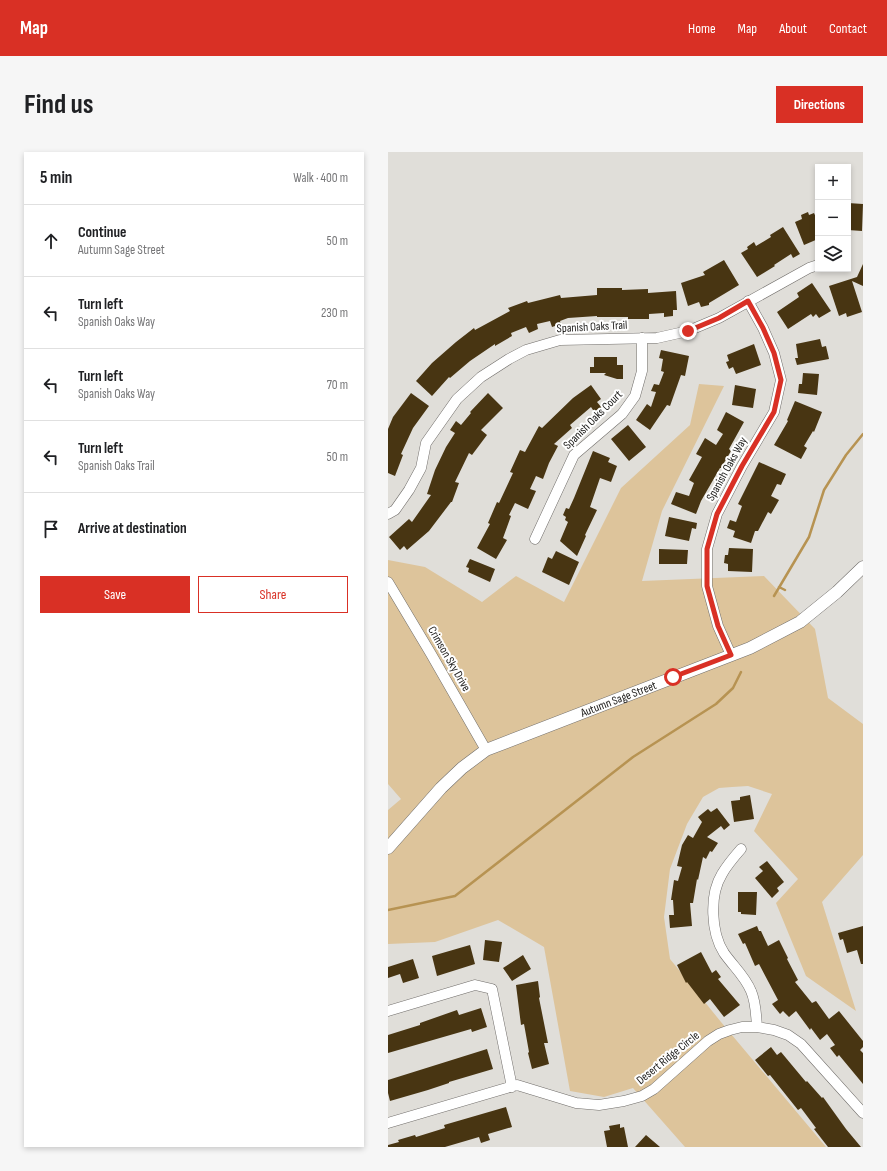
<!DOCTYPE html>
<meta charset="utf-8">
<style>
:root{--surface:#fff;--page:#f6f6f6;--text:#202124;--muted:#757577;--line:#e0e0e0;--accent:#d93025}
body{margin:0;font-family:"Sofia Sans Condensed",sans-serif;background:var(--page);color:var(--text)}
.controls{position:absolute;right:12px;top:12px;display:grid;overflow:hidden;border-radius:0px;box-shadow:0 2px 6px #0003}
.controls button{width:36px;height:36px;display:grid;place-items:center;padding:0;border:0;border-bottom:1px solid var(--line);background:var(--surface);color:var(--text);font:20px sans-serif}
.stop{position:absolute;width:12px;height:12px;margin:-9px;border:3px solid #d93025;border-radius:50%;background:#fff}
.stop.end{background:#d93025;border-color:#fff;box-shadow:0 1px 4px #0008}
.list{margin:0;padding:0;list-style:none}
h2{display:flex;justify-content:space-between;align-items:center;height:52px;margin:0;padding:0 16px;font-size:17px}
h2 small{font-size:13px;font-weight:400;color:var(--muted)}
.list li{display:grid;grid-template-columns:26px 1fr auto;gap:12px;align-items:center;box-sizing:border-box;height:72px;padding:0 16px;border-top:1px solid var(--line)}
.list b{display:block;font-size:15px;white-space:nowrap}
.list p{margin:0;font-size:13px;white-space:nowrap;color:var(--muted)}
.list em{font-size:13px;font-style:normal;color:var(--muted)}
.actions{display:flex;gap:8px;padding:12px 16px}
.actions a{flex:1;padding:9px 0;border:1px solid var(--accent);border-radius:0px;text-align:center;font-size:14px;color:var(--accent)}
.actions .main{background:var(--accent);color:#fff}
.icon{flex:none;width:22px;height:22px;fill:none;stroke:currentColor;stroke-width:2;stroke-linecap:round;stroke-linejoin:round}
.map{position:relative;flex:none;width:475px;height:995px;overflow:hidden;border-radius:0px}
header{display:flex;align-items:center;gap:24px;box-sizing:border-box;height:56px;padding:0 20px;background:var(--accent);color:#fff}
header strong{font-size:19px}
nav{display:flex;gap:22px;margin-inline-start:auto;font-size:14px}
.intro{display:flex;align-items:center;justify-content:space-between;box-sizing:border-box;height:96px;padding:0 24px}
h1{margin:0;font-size:28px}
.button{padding:10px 18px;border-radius:0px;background:var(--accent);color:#fff;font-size:14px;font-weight:700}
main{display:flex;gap:24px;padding:0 24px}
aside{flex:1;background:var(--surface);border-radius:0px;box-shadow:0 2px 6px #0003}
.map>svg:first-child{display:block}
.green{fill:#ddc49b}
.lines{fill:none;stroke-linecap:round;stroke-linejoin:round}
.stream{stroke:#b79352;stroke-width:2.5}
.building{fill:#483512}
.minor-casing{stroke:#716e6b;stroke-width:11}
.tertiary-casing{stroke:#716e6b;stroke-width:13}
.minor{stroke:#fff;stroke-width:10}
.tertiary{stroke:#fff;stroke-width:12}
.route{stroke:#d93025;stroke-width:5}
.labels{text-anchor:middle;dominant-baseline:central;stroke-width:4;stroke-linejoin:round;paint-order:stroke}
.street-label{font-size:12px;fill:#1a1917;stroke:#fff}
</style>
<header>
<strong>Map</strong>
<nav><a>Home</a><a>Map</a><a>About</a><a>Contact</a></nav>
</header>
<div class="intro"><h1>Find us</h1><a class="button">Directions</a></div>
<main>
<aside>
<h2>5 min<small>Walk · 400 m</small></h2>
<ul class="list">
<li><svg class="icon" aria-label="ahead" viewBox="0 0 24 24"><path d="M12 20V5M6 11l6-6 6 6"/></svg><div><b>Continue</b><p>Autumn Sage Street</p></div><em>50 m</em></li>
<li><svg class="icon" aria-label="left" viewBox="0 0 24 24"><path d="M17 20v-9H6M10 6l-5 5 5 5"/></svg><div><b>Turn left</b><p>Spanish Oaks Way</p></div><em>230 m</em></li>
<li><svg class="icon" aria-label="left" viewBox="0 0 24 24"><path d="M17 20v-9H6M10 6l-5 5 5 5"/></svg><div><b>Turn left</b><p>Spanish Oaks Way</p></div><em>70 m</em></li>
<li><svg class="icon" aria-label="left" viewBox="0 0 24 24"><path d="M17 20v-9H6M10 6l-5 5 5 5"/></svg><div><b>Turn left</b><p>Spanish Oaks Trail</p></div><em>50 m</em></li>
<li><svg class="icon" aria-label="arrive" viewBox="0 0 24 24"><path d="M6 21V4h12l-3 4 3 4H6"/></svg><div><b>Arrive at destination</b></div></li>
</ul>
<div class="actions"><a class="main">Save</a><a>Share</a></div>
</aside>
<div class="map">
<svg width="475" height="995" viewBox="0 0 475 995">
<rect width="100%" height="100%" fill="#e0ded9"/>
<path class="green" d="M311,232L336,234L274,359L254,429L376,424L427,477L440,546L475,572V703L434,750L468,859L418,824L388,751L410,727L366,679L384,642L360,634L344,635L331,636L315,645L299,672L282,717L276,765L282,807L333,870L438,995H297L245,936L216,945L182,939L156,795L110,768L47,790L0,792V658L13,647L0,632V408L37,415L94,450L128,424L176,450L233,336L302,273Z"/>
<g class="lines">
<path class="stream" d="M391,435L397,438
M386,444L421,385L436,338L458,303L475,282
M0,758L67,744L245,605L328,552L345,536L353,520"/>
</g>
<path class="building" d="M460,51L475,52L474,79L460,78Z
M420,60L421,63L426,61L430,70V87L416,93L407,70L414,67L413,63Z
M395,75L412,102L405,106L403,102L386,113L387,114L369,125L353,101L360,97L359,95L366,90L368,94L383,85L382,83Z
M336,108L351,133L321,151V153L313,155L311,150L300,154L293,131L317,123L315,120Z
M475,112V134L464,129L474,160L459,165L458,161L451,164L441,134L469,125Z
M424,131L443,159L431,166L428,162L425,165L423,162L400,177L389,160L411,145L409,141Z
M209,136H234V138L260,137V141L288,139L289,158H285V164L276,165V161L261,162V167H240V165H209V164L180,166L172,169L173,172L164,175L162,169L149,172L150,177L141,181L138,175L123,181L124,184L107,194V192L82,209L62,226L61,225L44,244L28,229L44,211L68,190L86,176L87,178L122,159L120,156L139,149L140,151L172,143L173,146L209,143Z
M432,187L434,195L438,194L441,207L409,213L407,206H410L408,192Z
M366,192L373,213L348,222L345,215L341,217L338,210L341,209L339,203Z
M273,198L301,204L297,224L293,223L282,254L279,253L262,278L248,268L259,252L263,255L268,240L263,239L266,232L271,233L276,220L273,219L275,207L271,206Z
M206,205H229V213H235V227H229L216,223L218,221H202V215H206Z
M415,221L431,222L429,243L410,241L411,232H414Z
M203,233L213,247L209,250L214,256L207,261L203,255L182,273L184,276L166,292L170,294L161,311L155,327L148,324L142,337L148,339L140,357L127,351L121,363L123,364L115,386L119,388L108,407L89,396L102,372L100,371L109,350L111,351L125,321L122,320L132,298L137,300L151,274L154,276L185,246Z
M347,233L368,237L365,256L344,253Z
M23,241L41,254L25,276L13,302L15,303L7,324L0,321V277L5,265Z
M100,241L115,256L93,278L99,283L84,303L81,301L67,330L71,331L64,350H63L41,379L19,398L16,394L12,398L1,385L21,367L24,370L43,343L39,342L47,318L58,295L67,281L62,278L68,269L73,273L83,261L82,260Z
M407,249L434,260L426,280L425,279L416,294L419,296L413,307L386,293L400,269L399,268Z
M338,260L356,270L341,297L343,299L333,316H332L313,349L308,362L283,352L288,340L301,344L306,331L301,328L314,305L308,302L317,286L328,293L335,282L329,278Z
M240,273L258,295L241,309L223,287Z
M205,299L222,306L220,310L229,314L223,330L212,326L202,355L209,358L197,383L198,384L189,404L172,389L180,370L177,368L178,365L175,363L178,356L181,357L186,346Z
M371,310L398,322L393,333L389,332L383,344L391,348L383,362L380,360L370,379H367L363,391L345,385L347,379L339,376L342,368L348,370L354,354L350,352Z
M281,365L309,371L308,377L304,376L301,389L277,384Z
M341,396L365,397L364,420L340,419V412L336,411L337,403H340Z
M271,397L300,398L299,412H271Z
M168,399L191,410L181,433L154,420L160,405L164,407Z
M82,407L107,417L102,430L80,420L81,416L78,415Z
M362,643L366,667L346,670L343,649L352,648V645Z
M329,656L342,673L336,678L333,674L319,685L330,691L324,700L322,699L318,707L315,705L310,728L309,727L305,751H302L304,774L282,776L281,763H286L285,748H283L286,728L290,729L294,715L289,714L294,693L300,683L305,686L314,670L310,665L320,657L323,660Z
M379,709L396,730L389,736L391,739L384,746L367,726L375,719L371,715Z
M350,740H369L368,763L353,762V760H350Z
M369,774L371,779H373L380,794L391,788L400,806L399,807L410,828L407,830L424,851L428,849L441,867L451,859L475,889V895L472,898L475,901V932L451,903L449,905L442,896L447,893L439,882L432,888L423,876L422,878L408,859L401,865L395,859L392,862L384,852L390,848L371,812L367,814L357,791L355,792L350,782Z
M475,774V812H473L469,798L459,801L455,787L452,788L450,781Z
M97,788L114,790L111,810L95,808Z
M82,793L87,812L49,824L44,804Z
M313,800L324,821L328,818L333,825L330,827L352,853L336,865L322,847L316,852L299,830L298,831L289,813Z
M135,803L143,817L124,829L115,816Z
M25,807L31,826L15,831L12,822L0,826V815Z
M150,829L152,845L151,846L160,891H156L161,912L144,917L140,901L141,900L136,872L133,873L128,833Z
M93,856L99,875L84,880L83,877L0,901V883L32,873V871L69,858L71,863Z
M383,895L389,903L393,900L418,930L419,929L434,946L435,945L458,977L473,995H440L426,977L428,976L413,956L410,958L382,923L380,924L367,908Z
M99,897L105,917L61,930V931L40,938L2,949L0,941V928Z
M118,955L124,975L100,982L102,988L93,991L91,985L57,995H0V993L11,990L10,988L27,983L28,985L57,976L56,973Z
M232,972V976L236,975L240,995H219L216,979L222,978L221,974Z
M258,983L272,995H247Z"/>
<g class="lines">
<g class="minor-casing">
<path id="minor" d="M0,362L7,358L21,338L33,316L38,291L69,247L93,225L121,207L138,198L172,188L269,186L300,179L331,166L421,116L430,113
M147,387L186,303L234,262L247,244L254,219V186
M0,430L43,502L98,598
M343,503L330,474L319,434V397L329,362L354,314L386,260L393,228L386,201L375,176L360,149
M353,697C346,705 339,713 334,722C321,743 323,781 336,801C345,814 357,824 363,839C368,850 368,863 369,875
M0,859L87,833L104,837L124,935
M0,971L129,933L188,951L211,953L236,949L254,944L266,937L320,889L331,882L342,878L354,875H369L386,878L400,883L413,892L475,961"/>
</g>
<g class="tertiary-casing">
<g id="tertiary">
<path id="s1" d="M0,696L53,636L74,616L98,598L362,496L412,470L449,440L475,415"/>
</g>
</g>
<use href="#minor" class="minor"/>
<use href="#tertiary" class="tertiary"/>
</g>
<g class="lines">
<path class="route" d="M285,525L343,503L330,474L319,434V397L329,362L354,314L386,260L393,228L386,201L375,176L360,149L331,166L300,179"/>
</g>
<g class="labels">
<g class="street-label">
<text transform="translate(204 175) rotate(-3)">Spanish Oaks Trail</text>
<text transform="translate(205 268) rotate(-45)">Spanish Oaks Court</text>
<text transform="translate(339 317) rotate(-61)">Spanish Oaks Way</text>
<text transform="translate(61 507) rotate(60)">Crimson Sky Drive</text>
<text stroke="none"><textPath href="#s1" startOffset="281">Autumn Sage Street</textPath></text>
<text transform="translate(280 906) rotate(-39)">Desert Ridge Circle</text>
</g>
</g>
</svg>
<div class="controls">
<button>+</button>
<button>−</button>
<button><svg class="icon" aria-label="layers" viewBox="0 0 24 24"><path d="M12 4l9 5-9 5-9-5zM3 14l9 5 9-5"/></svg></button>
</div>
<div class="stop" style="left:285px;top:525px"></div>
<div class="stop end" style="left:300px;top:179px"></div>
</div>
</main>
